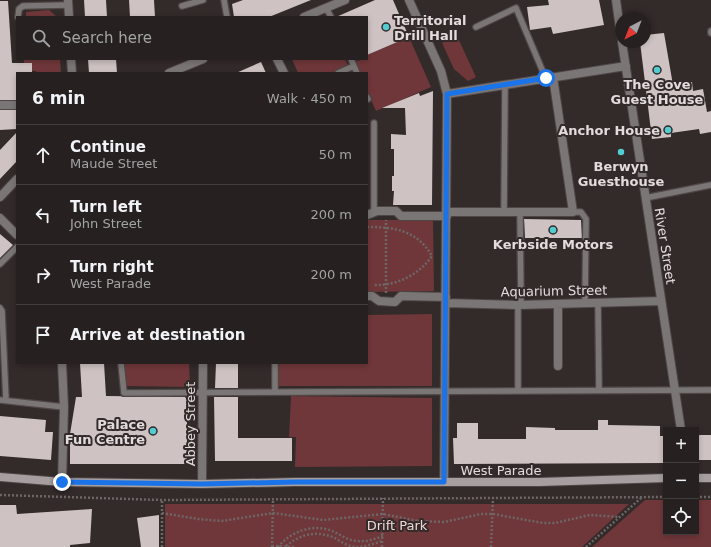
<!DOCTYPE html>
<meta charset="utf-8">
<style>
:root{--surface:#262020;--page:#2e2829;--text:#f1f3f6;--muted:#a4a3a5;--line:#423e3e}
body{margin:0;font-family:"DejaVu Sans",sans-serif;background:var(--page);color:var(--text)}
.controls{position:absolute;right:12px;bottom:12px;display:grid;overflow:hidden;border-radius:0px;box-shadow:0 2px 6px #0003}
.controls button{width:36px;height:36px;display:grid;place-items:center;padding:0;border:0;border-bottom:1px solid var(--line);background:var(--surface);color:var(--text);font:20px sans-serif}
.compass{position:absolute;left:615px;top:12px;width:36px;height:36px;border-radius:50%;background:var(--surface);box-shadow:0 2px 6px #0003;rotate:222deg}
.stop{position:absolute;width:12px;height:12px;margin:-9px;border:3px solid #1a73e8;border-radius:50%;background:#fff}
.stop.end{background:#1a73e8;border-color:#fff;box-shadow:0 1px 4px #0008}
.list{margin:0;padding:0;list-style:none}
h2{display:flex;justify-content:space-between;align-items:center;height:52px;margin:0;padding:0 16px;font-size:17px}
h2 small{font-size:13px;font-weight:400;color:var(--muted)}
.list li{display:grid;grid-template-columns:26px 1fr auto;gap:12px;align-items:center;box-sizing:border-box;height:60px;padding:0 16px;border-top:1px solid var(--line)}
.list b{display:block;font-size:15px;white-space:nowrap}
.list p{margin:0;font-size:13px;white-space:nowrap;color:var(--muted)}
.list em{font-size:13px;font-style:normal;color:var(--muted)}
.icon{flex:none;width:22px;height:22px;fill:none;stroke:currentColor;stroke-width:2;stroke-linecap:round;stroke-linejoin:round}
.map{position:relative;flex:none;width:711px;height:547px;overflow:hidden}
.search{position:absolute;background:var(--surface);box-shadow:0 2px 6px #0003;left:16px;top:16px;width:352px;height:44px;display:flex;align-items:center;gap:10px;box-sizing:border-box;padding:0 14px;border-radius:0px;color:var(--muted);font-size:15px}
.panel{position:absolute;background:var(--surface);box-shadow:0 2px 6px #0003;left:16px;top:72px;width:352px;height:292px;border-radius:0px}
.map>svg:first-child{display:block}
.green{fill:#70373a}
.building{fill:#cec2c2}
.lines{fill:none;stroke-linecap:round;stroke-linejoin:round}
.lane-casing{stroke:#4f4646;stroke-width:8}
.street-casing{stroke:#4f4646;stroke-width:10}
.secondary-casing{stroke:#4f4646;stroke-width:10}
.path{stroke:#6e6666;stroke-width:2.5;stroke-dasharray:2 2;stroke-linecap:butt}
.lane{stroke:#7b7676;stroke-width:5.5}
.street{stroke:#7b7676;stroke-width:8}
.secondary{stroke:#a79f9f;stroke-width:8}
.route{stroke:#1a73e8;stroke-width:5}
.poi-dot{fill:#52ccd0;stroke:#332a2a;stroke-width:1.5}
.labels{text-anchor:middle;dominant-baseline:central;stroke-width:4;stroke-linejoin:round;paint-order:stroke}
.poi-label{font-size:13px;font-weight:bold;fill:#e3dcdc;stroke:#332a2a}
.street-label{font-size:13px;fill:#e3dcdc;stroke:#332a2a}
.park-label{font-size:13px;fill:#f1d6d6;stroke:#332a2a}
</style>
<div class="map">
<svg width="711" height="547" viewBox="0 0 711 547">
<rect width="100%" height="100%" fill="#332a2a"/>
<path class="green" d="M49,10L57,17H26V12Z
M457,36L476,77L468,81L454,69L442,43Z
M409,37L431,87L376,111L367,91V73H360L355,61L367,59V55Z
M24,59H60L61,73H37L36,71H32V63H24Z
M292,59H345L348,66L331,73H298Z
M367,220H433L434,291L367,292Z
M432,314V386H279V363H367V315Z
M124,363H189L190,387L126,386Z
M291,396L432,398V466L295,467L296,437H289Z
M645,500H666V532H696V500H711V547H592Z
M165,504H629L582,547H165Z"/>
<path class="building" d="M84,0H106L107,17H85Z
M129,0H154L155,17H130Z
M243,0H311L269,17H234L232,4Z
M375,0H393L409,37L367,55V17H336Z
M548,0H599L604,25L553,34L551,27L530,30L527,7L549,5Z
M0,1H8L12,63H32V73H17V100H0Z
M664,33L673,85L692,82L693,91L703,89L707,112L711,111V132L700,134L699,129L671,133V137L652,139L640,42H645V35Z
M88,59H116L117,73H89Z
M261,62L266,73H236Z
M433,91L432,205H393L394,191H392V176H394V149H391V134L406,135L405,108H382L419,93L420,96Z
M0,110H17V129L0,130Z
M17,132V161L0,179V150Z
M524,219L581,220L582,238H525Z
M0,234L13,245L0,258Z
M80,363H104L106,396L185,397L187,400V464H70V434L76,397H82Z
M216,363H238V388H215Z
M214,397H238V438H292V461H215Z
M0,416L46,420L45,432H53L51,460L0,456Z
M598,420H608V425L660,426V436H666V463L454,464L453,438H457V423H478V439H526V427L555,428V430H598Z
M700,435H711V460H696V436Z
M0,505H16L17,514L92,509L90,543L70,545V547H0Z
M159,515V547H141L137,518Z"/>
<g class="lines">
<g class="lane-casing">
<path id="lane" d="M224,0L227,17
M182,6L203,0
M326,8L331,17
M18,17L19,9L23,6L68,5
M476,27L516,8L546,79
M711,31V33
M351,59L357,73
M338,73L354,66
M367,97L368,99
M645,198L711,185
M374,212V123
M504,212L505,85
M573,212H581L586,219L585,303
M520,213L521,304
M0,264L17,247
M598,303L599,390
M518,305V391
M0,308L2,311L6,400
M121,363L124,393L711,390
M275,363V391
M0,400L64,407"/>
</g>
<g class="street-casing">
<path id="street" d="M68,0L69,17
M409,0L441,71L447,94L444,482
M616,0L621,36
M304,17L345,0
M622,42L681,430
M71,59L72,73
M277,59L284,73
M169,73L203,59
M447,94L626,66
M0,105H17
M0,197L17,179
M447,212H573L553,77
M367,215L377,211H396L401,216H447
M0,218L17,235
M367,296H372L379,301L395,302L401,296L446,297
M446,303L518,305L661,301
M558,304V366
M62,482L64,407L62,363
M202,484L203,363"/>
</g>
<g class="secondary-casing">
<path id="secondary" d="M0,477L62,482L202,484L295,482H539L666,478
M696,478H711"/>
</g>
<path class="path" d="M367,227C394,227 417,230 432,256C419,275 396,286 373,285
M386,293V220
M0,495L162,500L666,497
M696,497H711
M162,513L198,519L222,521L273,513L323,520L383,514L418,521L419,530
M418,521L444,522L481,514H493L543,523H555L590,515L620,517
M272,546L295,547
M286,546C301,534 316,530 335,538C341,542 348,546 355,547C365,547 373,544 382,541
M162,547V500
M272,547L273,499
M278,547C290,532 313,523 332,531C340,534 348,541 358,541C367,542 375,539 383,536
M382,547L383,498
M491,547L493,498
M586,547L641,498"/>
<use href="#lane" class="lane"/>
<use href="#street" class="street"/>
<use href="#secondary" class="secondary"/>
</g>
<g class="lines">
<path class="route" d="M62,482L202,484L295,482H444L447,94L546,78"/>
</g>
<g class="poi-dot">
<circle cx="386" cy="27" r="4"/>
<circle cx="657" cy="70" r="4"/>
<circle cx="668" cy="130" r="4"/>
<circle cx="621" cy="152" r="4"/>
<circle cx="553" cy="230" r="4"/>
<circle cx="153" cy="431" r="4"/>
</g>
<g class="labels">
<g class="poi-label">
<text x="394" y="20" text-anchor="start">Territorial<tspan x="394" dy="15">Drill Hall</tspan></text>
<text x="657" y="84">The Cove<tspan x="657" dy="15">Guest House</tspan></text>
<text x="660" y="130" text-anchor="end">Anchor House</text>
<text x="621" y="166">Berwyn<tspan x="621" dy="15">Guesthouse</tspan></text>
<text x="553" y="244">Kerbside Motors</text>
<text x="145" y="424" text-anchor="end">Palace<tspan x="145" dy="15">Fun Centre</tspan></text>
</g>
<g class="street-label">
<text transform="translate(665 246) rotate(81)">River Street</text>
<text transform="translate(554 291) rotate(-1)">Aquarium Street</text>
<text transform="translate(190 424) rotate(-90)">Abbey Street</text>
<text x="501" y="470">West Parade</text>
</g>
<g class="park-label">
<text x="397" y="525">Drift Park</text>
</g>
</g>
</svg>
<div class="controls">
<button>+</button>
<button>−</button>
<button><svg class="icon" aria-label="locate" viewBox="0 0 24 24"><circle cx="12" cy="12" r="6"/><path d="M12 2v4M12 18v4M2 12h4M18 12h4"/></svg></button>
</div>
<svg class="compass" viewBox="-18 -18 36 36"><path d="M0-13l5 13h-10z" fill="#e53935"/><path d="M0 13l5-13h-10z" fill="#a4a3a5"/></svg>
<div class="stop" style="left:546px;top:78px"></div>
<div class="stop end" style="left:62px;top:482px"></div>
<div class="search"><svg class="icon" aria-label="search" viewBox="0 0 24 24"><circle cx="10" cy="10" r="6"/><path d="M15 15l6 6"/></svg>Search here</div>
<section class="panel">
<h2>6 min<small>Walk · 450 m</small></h2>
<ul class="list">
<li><svg class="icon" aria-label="ahead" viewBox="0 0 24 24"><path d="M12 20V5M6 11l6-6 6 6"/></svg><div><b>Continue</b><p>Maude Street</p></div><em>50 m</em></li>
<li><svg class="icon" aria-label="left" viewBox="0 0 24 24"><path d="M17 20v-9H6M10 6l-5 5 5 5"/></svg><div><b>Turn left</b><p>John Street</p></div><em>200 m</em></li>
<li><svg class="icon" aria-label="right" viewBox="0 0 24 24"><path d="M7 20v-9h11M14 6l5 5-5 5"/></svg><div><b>Turn right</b><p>West Parade</p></div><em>200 m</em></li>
<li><svg class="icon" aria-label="arrive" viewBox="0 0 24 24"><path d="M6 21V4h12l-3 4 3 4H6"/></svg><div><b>Arrive at destination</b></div></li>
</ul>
</section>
</div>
